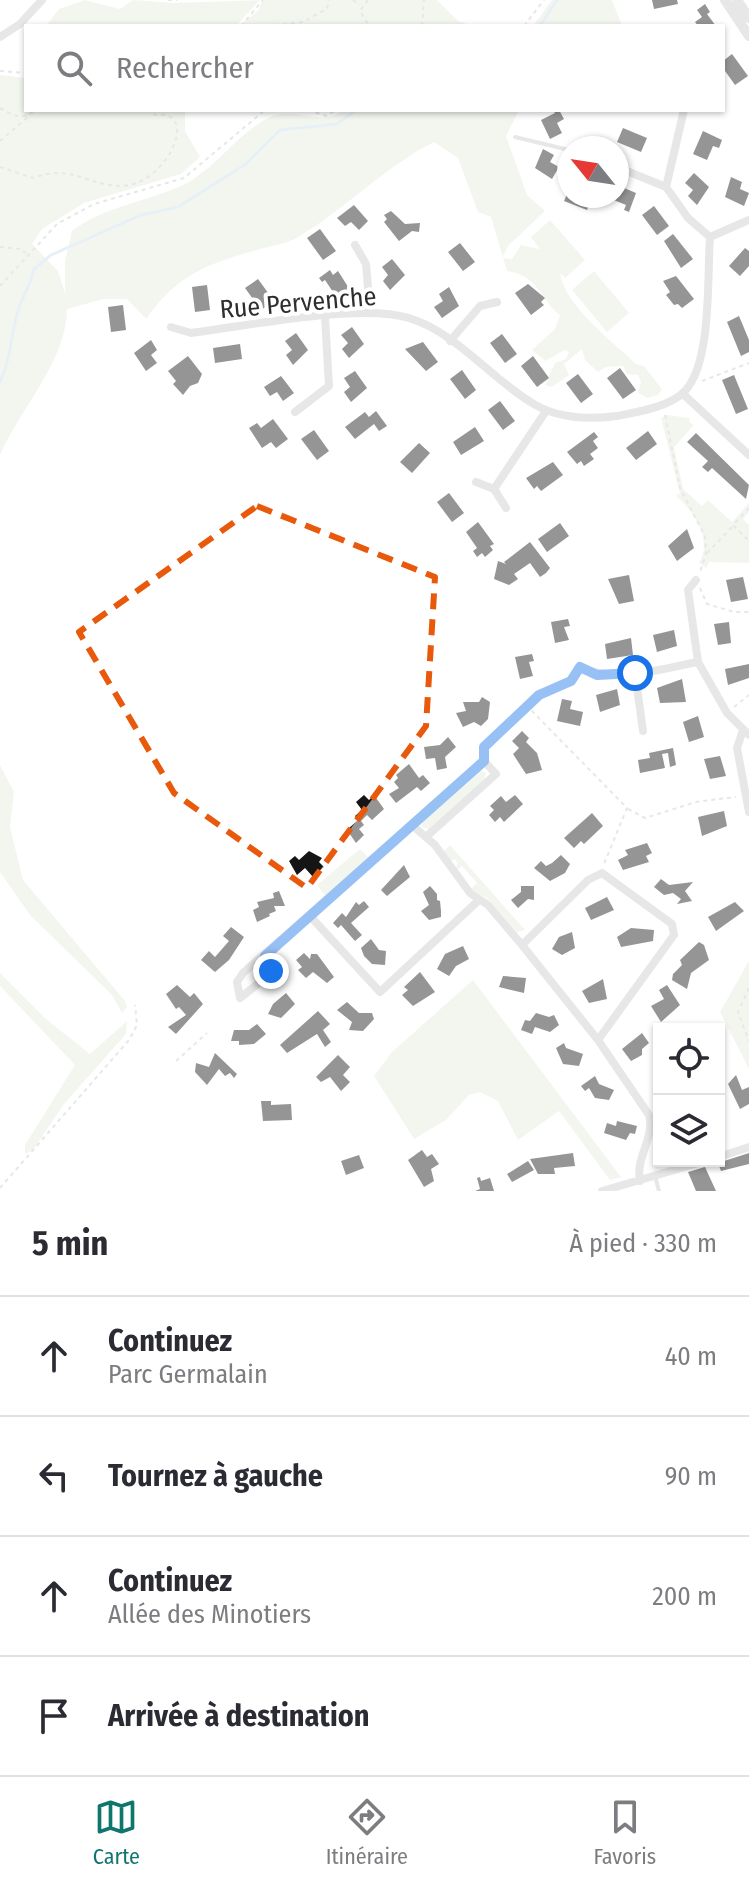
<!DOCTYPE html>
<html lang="fr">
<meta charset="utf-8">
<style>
:root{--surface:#fff;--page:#f7f7f7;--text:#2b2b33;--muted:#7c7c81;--line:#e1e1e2;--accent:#0f766e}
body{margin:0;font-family:"Fira Sans Condensed",sans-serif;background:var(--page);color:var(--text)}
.controls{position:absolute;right:24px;bottom:24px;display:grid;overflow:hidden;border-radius:0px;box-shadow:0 2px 6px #0004}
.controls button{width:72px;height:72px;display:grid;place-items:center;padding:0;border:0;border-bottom:2px solid var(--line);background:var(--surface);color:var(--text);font:40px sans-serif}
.compass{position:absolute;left:557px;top:136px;width:72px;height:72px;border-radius:50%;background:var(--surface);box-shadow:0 2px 6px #0004;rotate:300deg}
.stop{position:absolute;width:24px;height:24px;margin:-18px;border:6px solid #1a73e8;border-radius:50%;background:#fff}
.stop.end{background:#1a73e8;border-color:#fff;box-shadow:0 2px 8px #0008}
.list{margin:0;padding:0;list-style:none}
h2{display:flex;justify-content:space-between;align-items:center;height:104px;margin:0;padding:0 32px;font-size:34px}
h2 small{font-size:26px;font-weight:400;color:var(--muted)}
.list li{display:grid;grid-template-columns:52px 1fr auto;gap:24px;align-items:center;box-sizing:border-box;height:120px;padding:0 32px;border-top:2px solid var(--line)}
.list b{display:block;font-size:30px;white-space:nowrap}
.list p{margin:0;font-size:26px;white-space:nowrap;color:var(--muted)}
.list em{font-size:26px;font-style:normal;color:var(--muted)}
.icon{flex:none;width:44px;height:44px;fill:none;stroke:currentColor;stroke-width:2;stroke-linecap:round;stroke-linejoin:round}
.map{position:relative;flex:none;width:749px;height:1191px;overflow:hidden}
.search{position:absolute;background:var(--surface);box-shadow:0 2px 6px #0004;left:24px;right:24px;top:24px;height:88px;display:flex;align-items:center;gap:20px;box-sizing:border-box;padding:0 28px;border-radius:0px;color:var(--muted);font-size:30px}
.sheet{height:584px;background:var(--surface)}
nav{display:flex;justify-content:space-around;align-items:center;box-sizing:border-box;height:112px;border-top:2px solid var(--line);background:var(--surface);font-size:22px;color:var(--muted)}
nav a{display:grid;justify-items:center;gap:4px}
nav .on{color:var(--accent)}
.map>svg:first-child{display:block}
.green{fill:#e5ecdc}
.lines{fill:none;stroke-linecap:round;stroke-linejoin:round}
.stream{stroke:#c8deec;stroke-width:3}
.building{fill:#151515}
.path{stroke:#cbcbcb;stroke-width:2;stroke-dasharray:4 4;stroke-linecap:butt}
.service{stroke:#cbcbcb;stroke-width:4}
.minor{stroke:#cbcbcb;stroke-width:8}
.tertiary{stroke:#cbcbcb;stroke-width:10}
.route{stroke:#1a73e8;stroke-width:10}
.marked{fill:none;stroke:#e8590c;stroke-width:6;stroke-dasharray:16 10;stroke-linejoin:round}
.labels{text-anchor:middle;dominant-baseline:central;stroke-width:8;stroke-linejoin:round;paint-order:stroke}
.street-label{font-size:26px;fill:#2e2e2e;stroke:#fff}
</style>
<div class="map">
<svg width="749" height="1191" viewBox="0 0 749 1191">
<rect width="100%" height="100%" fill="#fff"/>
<path class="green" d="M85,0L120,9L133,0L174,3L260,0L236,26H46L59,9Z
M262,0H437L458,21L473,26H239L259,10Z
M552,0H612L622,26H533Z
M0,75L26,78V110H185V131L200,157L181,174L84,203L42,229L32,244L58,271L65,293V261L72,231C106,205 148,202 185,184C216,168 237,134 268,118C295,105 319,128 344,110H519L506,136L527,195L545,211L508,246L502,258L512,259L521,245L540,249L531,237L550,220L585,260L565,278L560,273C565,306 612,341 636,364L644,366L662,389L658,395L647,398L638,393L641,382L638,375L627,374L623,366L606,367L598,372L585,360L582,349L564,364L569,375L552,387L545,385L555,363L566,359L569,352L565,350L545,361L532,350L555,329L560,315C540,300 539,275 507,271L491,217L478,212L458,158L434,142C384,167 346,209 298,237C287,244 270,246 257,250C207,264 177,275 146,319L127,299H104L67,309C67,360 20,409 0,455Z
M594,271L629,313L607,332L572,290Z
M667,415L690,418L689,422L694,425L674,447L683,489L702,506L708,500L732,522L749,503V512L743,519L749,525V563L709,562L706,568L699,563C713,540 694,511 676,496L680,493L661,418Z
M0,765L14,792L10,827L23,880L125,1001L127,1007L122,1013L112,995L30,915L0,872Z
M478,769L486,773L484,780L429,829L422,827L423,817Z
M450,845L525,930L517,932L488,899L471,889L477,883L462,866L455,871L458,863L455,859L450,861L444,851Z
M360,849L369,858L325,896L317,885Z
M749,961V1069L720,1012Z
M0,973L46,1019L90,1054L127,1021L126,1034L64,1104L33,1150L25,1154V1145L75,1065L0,986Z
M473,980L621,1177L610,1180L559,1111L518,1140L498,1101L480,1092L469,1095L446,1120L414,1139L374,1076L392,1052Z"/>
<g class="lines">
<path class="stream" d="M540,26L557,0
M0,382C13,354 10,331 20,305C25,292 31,283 34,269L51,255L141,215L178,207L246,164L280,130L337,124L356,110"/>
</g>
<path class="building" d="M652,0H677L678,4L654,9Z
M705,4L710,12L707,14L716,26H698L695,22L702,17L697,10Z
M732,54L748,76L735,85L723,68V61Z
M553,110H559L564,119L557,123L562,133L550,139L541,120L555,113Z
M623,128L647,138L641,152L617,142Z
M703,131L722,140L719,148L713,146L707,160L693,154Z
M543,149L554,155L550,162L559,167L552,179L535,168Z
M694,173L709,187L697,205L688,196L693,190L685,183Z
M731,177L742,182L740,189L749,193L744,206L725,197Z
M617,185L636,193L629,212L624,210L626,205L604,196H617Z
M569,189V196H593L587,210L564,201Z
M354,205L368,221L359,230L351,222L345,226L337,218Z
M654,206L669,226L657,235L642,215Z
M391,211L405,224L420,223L419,232L412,231L399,241L384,222L387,219L384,215Z
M320,229L336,251L323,260L307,238Z
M673,234L693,259L681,268L664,241Z
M460,243L475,262L463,271L448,252Z
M745,248L749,251V266L740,276L729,266Z
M392,259L405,275L390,290L383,281L388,275L382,267Z
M330,270L333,275L338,271L352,293L339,301L325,280L322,282L319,278Z
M676,276L694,299L682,308L678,304L674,305L666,295L670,292L663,281Z
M258,279L274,301L261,310L245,288Z
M528,284L545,298L541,302L544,305L531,315L515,293Z
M207,285L210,310L195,312L192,287Z
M449,287L459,306L442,318L434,307L443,301L439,294Z
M123,305L126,330L111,332L108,307Z
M739,316L749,340V352L741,356L727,322Z
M352,327L364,344L349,358L342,349L348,343L341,335Z
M296,333L308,350L293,365L286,355L292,350L285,341Z
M502,334L517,354L505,363L490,343Z
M151,340L157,350L151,355L157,363L146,371L134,353Z
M423,342L438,362L426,371L405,349Z
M240,344L242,359L215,363L213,348Z
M188,356L202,374L198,383L190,386L183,395L173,384L176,381L168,371Z
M533,356L549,378L537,387L521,366Z
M620,368L636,390L623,399L607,378Z
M462,370L476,390L465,399L450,379Z
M355,371L367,388L351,402L344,392L350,387L344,378Z
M578,374L593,394L581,403L566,383Z
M734,375L748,409L736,414L722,380Z
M281,376L294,393L283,401L277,392L270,396L264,387Z
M500,401L515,421L503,430L488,410Z
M376,411L387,426L379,431L374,424L355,439L345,427L365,412L369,417Z
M273,419L288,439L276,448L271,442L262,448L249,428L257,423L261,428Z
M475,427L484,441L461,455L453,442Z
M314,430L329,451L317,460L301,439Z
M648,431L657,444L636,460L626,448Z
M594,432L598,437L593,441L598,448L590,454L594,459L584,466L581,461L577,464L567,452Z
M696,433L749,485L746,499L712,468L708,472L702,467L708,461L687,442Z
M419,443L430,453L412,473L400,462Z
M553,462L563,475L541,491L537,486L534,489L526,478Z
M449,493L464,513L452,522L437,502Z
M478,522L494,544L490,546L493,550L485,557L482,553L477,557L473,551L477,548L466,532Z
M560,523L569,536L547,552L538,539Z
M687,529L694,548L677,561L668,546Z
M530,542L550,568L546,573L540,577L530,563L514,574L518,579L509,585L494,579L498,561L506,564L504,562Z
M629,575L634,601L619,604L608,579Z
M743,577L748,599L731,602L726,580Z
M568,619L570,626L564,627L569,640L555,643L551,622Z
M729,622L731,643L718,645L714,624Z
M674,630L677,646L657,652L653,635Z
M631,638L633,655L607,659L605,644Z
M532,654L534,661L529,662L533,676L520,679L515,657Z
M749,664V678L728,685L725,669Z
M682,679L686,702L660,703L657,688Z
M617,689L620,705L600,712L596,695Z
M482,697L490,702L488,719L481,726L474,722L463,727L456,713L466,711L463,702H479Z
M562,699L572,701L570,709L583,712L580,726L557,721Z
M698,716L704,737L689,742L683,722Z
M522,731L529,738L526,742L537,753L542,770L526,774L513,754L519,748L512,741Z
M448,737L456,747L445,757L447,768L437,770L435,758L426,759L424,747L440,745Z
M673,748L676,765L670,767L668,753L662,754L665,768L640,773L638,760L650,758L649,753Z
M720,756L726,776L710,779L704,759Z
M409,764L419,778L423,775L430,783L421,791L417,787L396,803L389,794L399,788L394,782L398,778L396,775Z
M364,795L369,800L374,795L384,809L372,820L367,815L361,821L364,825L359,829L364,835L356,843L347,830L358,820L355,816L362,810L356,802Z
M515,795L523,804L504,822L500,817L495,822L489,815L494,810L490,806L501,796L506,802Z
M724,811L727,826L702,836L698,817Z
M592,813L603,826L584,844L581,841L574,848L564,838Z
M647,843L652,853L646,856L649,862L623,870L618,860L628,855L625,850Z
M309,851L322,858L319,862L324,867L313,877L305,868L297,875L289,861L295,856L299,860Z
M561,855L570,864L565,873L550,881L534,868L541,861L546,866L552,863Z
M404,865L410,877L387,896L381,890Z
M661,879L669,885L693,882L685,891L692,901L677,904L681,899L673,893L664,895L654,887Z
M430,886L437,894V900L440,901L441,911V917L429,920L421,911L429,905L423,892Z
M521,886H534V900L528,899L518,908L511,900L521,892Z
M279,891L285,906H274L276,911L269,914L270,916L257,922L253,910L259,907L257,902L274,898L273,893Z
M607,897L614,910L591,920L585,908Z
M364,901L369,907L351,923L362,935L355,941L341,925L338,928L333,923L342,913L346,917L356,902L359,905Z
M735,902L744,911L716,931L708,917Z
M231,927L244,937L229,960L215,972L201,960L209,951L215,957L229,941L223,936Z
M631,928L654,930L653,941L621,947L617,937Z
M572,932L575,948L562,955L552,949L559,937Z
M371,939L379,950L386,951L385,965L372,964L364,956L361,948Z
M699,942L704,945L709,960L691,973L687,989L672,980L673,974L682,965L680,960Z
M463,946L469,959L456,966L449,976L437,969L445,954Z
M304,953L310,959L311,954H317L334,977L327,983L313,972L306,978L298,970L302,967L296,960Z
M420,972L435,992L413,1006L402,995L408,990L404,987Z
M503,976L526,978L524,993L499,987Z
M603,979L607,999L589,1003L582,991Z
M177,985L190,997L194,993L203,1004L176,1034L168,1027L186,1015L179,1007L176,1009L166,994Z
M667,985L680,1005L661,1022L651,1006L664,999L659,990Z
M286,993L295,1004L281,1018L268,1014L273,1004Z
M347,1002L359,1013H372L374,1019L363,1031L349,1030L352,1022L337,1010Z
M318,1011L330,1024L323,1030L331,1042L325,1047L317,1034L287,1053L280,1045Z
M536,1013L549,1017L554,1015L559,1025L550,1032L535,1027L532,1034L521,1030L525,1020L530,1021Z
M257,1024L266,1034L254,1044L239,1045V1041H231L234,1030H249Z
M642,1033L649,1043L642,1049V1055L631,1061L622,1049Z
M564,1043L566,1048L583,1054L579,1066L563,1064L556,1048Z
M215,1053L237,1074L234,1078L230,1073L225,1076L219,1069L207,1085L195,1072L196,1063L209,1067Z
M338,1055L350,1067L343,1075L350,1082L341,1091L330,1077L321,1082L316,1077Z
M736,1075L742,1090L749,1087V1104L740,1109L728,1084Z
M595,1076L599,1084L614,1090L609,1100L595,1098L589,1088L585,1091L581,1086Z
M261,1101H271V1105L291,1104L292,1120L263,1121Z
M617,1121L637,1126L635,1134L630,1133L626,1140L604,1133L607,1123L616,1126Z
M422,1150L427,1157L432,1154L439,1164L431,1169L434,1181L424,1187L408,1160Z
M573,1153L575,1166L554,1168L555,1174H538L530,1159Z
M749,1153V1164L721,1171L718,1163Z
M359,1155L364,1168L346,1175L341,1161Z
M528,1161L534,1170L512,1182L507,1174Z
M705,1167L716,1191H696L688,1172Z
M480,1177L481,1181L490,1178L494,1191H475L480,1189L477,1178Z"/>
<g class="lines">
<path class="path" d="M168,0H177
M353,0L360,5
M368,0L360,11L369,26
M241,26L263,0
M267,26L303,22L327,9L329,0
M422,26L424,0
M524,26L544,0
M0,71L26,73
M0,108C13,115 22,122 35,110
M308,110L326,116L336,110
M0,141L28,117
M0,167L33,178C75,162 94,191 129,185C169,178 200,109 155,115L150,110
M0,247L21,249L28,255
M0,286L57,224L94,204L184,178L265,110
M702,381L749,363
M665,415L680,488L705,536L706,554L700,572
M749,508L733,525L749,541
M707,553L733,526
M700,588L707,604L734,612H749
M574,676L526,705L627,808L604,864
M734,707L749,695
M484,750L525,706
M628,809L645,818L696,802L736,797
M749,988L738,1012L749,1041
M176,1061L207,1033
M0,1188L129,1040L137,1025L135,1005"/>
<path class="service" d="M515,137L569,150
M655,1176L659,1191"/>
<path class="minor" d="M0,37L20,24L42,0
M684,110L666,187L688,218L710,237
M617,167L666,187
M355,245L366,264L370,312
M171,327L191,333C247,326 359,303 409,318C455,332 489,376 529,401C554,418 587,420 617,416C637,412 670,407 685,391C712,362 707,278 710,237L749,220
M450,341L480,306L497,302
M683,394L749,455
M295,412L329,386L325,317
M476,482L494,489L506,508
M494,489L546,411
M696,580L688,590L698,662L727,713L749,735
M580,667C617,684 659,669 698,662
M635,673L643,731
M743,730L737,748L749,812
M413,826L435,845L470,893L488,905L522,945
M310,916L380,992L479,900
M265,956L270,967L269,975L240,998L237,982L243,973L484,761L496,774L427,836
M598,1040L674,935L672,924L602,873L588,880L522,945L598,1040L649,1115C655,1138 635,1158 640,1181
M719,1157L749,1147
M602,1191L705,1161"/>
<path class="tertiary" d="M725,0L749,36
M737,0L749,18"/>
</g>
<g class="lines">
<path class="route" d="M271,971L265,956L484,761V747L539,695L571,681L580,667L597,675L635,673"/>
</g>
<path d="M0 0H749V1191H0ZM257,506L435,577L426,726L307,888L174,793L79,632Z" fill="#fff" fill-opacity=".55" fill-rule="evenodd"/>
<path class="marked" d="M257,506L435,577L426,726L307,888L174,793L79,632Z"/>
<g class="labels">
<g class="street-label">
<text transform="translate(298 303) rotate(-5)">Rue Pervenche</text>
</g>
</g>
</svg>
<div class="controls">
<button><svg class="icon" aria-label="locate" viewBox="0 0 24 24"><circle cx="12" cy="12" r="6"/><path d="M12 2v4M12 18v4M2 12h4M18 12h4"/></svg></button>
<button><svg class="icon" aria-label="layers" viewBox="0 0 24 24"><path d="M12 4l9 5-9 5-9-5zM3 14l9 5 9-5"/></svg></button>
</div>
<svg class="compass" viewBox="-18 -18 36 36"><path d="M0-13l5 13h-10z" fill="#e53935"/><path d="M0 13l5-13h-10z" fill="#7c7c81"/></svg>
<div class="stop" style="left:635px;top:673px"></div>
<div class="stop end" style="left:271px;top:971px"></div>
<div class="search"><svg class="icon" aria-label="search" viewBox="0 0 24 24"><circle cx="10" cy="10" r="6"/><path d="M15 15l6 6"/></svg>Rechercher</div>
</div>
<section class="sheet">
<h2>5 min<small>À pied · 330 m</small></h2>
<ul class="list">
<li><svg class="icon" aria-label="ahead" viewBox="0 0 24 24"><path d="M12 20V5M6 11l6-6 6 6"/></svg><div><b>Continuez</b><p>Parc Germalain</p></div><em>40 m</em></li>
<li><svg class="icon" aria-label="left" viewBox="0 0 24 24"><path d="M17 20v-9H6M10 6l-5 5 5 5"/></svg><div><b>Tournez à gauche</b></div><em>90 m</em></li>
<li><svg class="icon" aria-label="ahead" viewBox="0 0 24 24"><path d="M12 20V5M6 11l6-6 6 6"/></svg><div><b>Continuez</b><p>Allée des Minotiers</p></div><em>200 m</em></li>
<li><svg class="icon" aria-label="arrive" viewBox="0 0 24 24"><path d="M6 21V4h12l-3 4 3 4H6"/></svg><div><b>Arrivée à destination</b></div></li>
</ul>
</section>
<nav>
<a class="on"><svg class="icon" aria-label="map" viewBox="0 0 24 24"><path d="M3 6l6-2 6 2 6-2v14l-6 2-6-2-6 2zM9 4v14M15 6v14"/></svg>Carte</a>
<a><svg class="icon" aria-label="directions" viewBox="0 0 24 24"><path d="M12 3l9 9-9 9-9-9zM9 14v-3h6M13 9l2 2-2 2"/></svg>Itinéraire</a>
<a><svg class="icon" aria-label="saved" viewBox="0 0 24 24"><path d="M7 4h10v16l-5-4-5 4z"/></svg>Favoris</a>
</nav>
